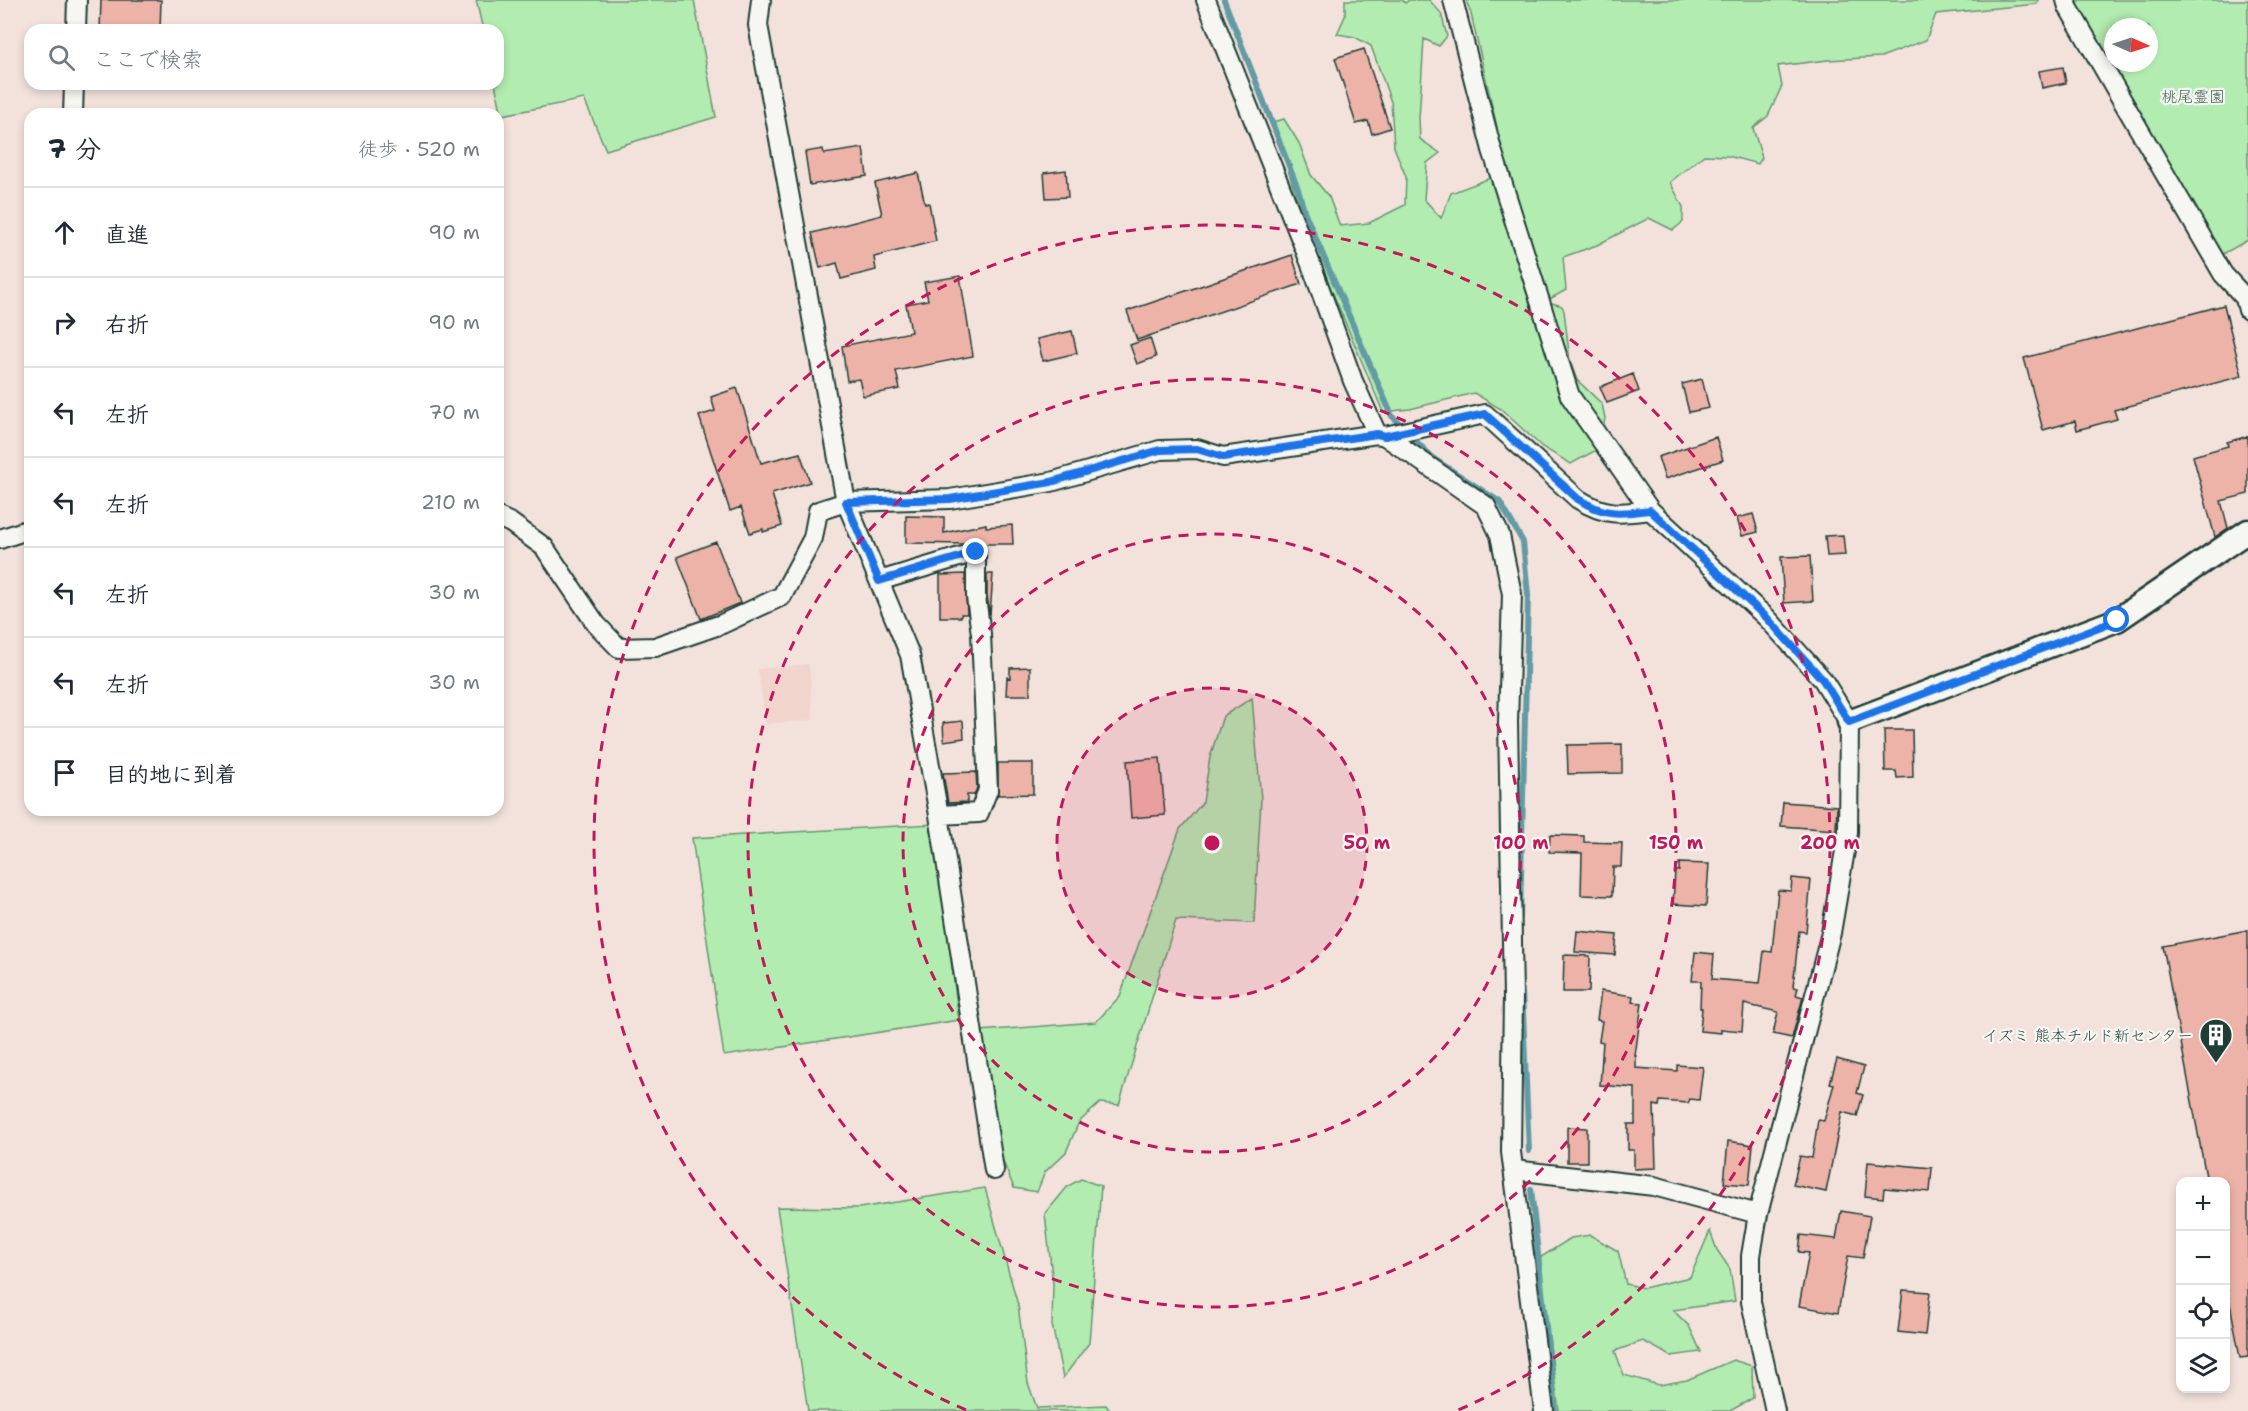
<!DOCTYPE html>
<html lang="ja">
<meta charset="utf-8">
<style>
:root{--surface:#fff;--page:#f6f6f7;--text:#1f2937;--muted:#747a83;--line:#e0e1e3}
body{margin:0;font-family:"Shantell Sans","Klee One",sans-serif;background:var(--page);color:var(--text)}
.controls{position:absolute;right:18px;bottom:18px;display:grid;overflow:hidden;border-radius:12px;box-shadow:0 3px 9px #0003}
.controls button{width:54px;height:54px;display:grid;place-items:center;padding:0;border:0;border-bottom:2px solid var(--line);background:var(--surface);color:var(--text);font:30px sans-serif}
.compass{position:absolute;left:2104px;top:18px;width:54px;height:54px;border-radius:50%;background:var(--surface);box-shadow:0 3px 9px #0003;rotate:93deg}
.stop{position:absolute;width:18px;height:18px;margin:-14px;border:4px solid #1a73e8;border-radius:50%;background:#fff}
.stop.end{background:#1a73e8;border-color:#fff;box-shadow:0 2px 6px #0008}
.list{margin:0;padding:0;list-style:none}
h2{display:flex;justify-content:space-between;align-items:center;height:78px;margin:0;padding:0 24px;font-size:26px}
h2 small{font-size:20px;font-weight:400;color:var(--muted)}
.list li{display:grid;grid-template-columns:39px 1fr auto;gap:18px;align-items:center;box-sizing:border-box;height:90px;padding:0 24px;border-top:2px solid var(--line)}
.list b{display:block;font-size:22px;white-space:nowrap}
.list em{font-size:20px;font-style:normal;color:var(--muted)}
.icon{flex:none;width:33px;height:33px;fill:none;stroke:currentColor;stroke-width:2;stroke-linecap:round;stroke-linejoin:round}
.map{position:relative;flex:none;width:2248px;height:1411px;overflow:hidden}
.search{position:absolute;background:var(--surface);box-shadow:0 3px 9px #0003;left:24px;top:24px;width:480px;height:66px;display:flex;align-items:center;gap:15px;box-sizing:border-box;padding:0 21px;border-radius:18px;color:var(--muted);font-size:22px}
.panel{position:absolute;background:var(--surface);box-shadow:0 3px 9px #0003;left:24px;top:108px;width:480px;height:708px;border-radius:18px}
.map>svg:first-child{display:block}
.built{fill:#f1d4cc}
.green{fill:#b2ecb0;stroke:#689472;stroke-width:1.5;fill-rule:evenodd}
.lines{fill:none;stroke-linecap:round;stroke-linejoin:round}
.stream{stroke:#639ba5;stroke-width:6}
.building{fill:#edb2a8;stroke:#1f3d34;stroke-width:1.5}
.minor-casing{stroke:#1f3d34;stroke-width:22}
.tertiary-casing{stroke:#1f3d34;stroke-width:27}
.minor{stroke:#f6f6f2;stroke-width:18}
.tertiary{stroke:#f6f6f2;stroke-width:22}
.route{stroke:#1a73e8;stroke-width:8}
.ring{fill:none;stroke:#c2185b;stroke-width:3;stroke-dasharray:10 8}
.labels{text-anchor:middle;dominant-baseline:central;stroke-width:4.5;stroke-linejoin:round;paint-order:stroke}
.park-label{font-size:16px;fill:#3c604d;stroke:#f6f6f2}
.poi-label{font-size:16px;fill:#1f3d34;stroke:#f6f6f2;text-anchor:end}
.centre{fill:#c2185b;stroke:#f6f6f2;stroke-width:3}
.ring-label{font-size:18px;text-anchor:middle;font-weight:bold;fill:#c2185b;stroke:#f6f6f2;stroke-width:4.5;stroke-linejoin:round;paint-order:stroke}
</style>
<div class="map">
<svg width="2248" height="1411" viewBox="0 0 2248 1411">
<rect width="100%" height="100%" fill="#f3e2dc"/>
<filter id="ink" filterUnits="userSpaceOnUse"><feTurbulence type="fractalNoise" baseFrequency=".0167" numOctaves="2"/><feDisplacementMap in="SourceGraphic" scale="12" xChannelSelector="R" yChannelSelector="G"/><feConvolveMatrix kernelMatrix="1 2 1 2 8 2 1 2 1" color-interpolation-filters="sRGB"/></filter>
<g filter="url(#ink)">
<path class="built" d="M809,664L813,720L766,724L758,669Z"/>
<path class="green" d="M476,0H694L716,117L606,150L584,99L502,115L495,84H498V30H483Z
M1345,0H1402L1405,3L1409,0H1429L1441,13L1447,36L1439,46L1424,39L1419,119L1420,139L1440,153L1427,163L1424,199L1441,218L1451,193L1493,177L1497,127L1471,14L1466,0H2038L2037,4L1936,14L1926,40L1881,57L1828,60L1778,66L1782,86L1768,116L1753,128L1762,158L1758,164L1728,156L1704,155L1670,182L1683,207V222L1673,230L1649,218L1597,245L1563,257L1566,290L1546,301L1562,306L1564,311L1570,361L1577,380L1602,404L1605,418L1600,448L1571,464L1542,447L1501,409L1474,393L1410,409L1383,412L1305,227L1274,122L1284,119L1299,143L1311,175L1329,197L1340,226L1369,223L1405,205L1406,177L1394,147L1391,102L1371,46L1355,37L1337,34L1345,16Z
M2079,0H2248V240L2223,254L2077,10ZM2113,27H2149V63H2113Z
M1252,698L1261,799L1254,923L1176,920L1119,1105L1100,1103L1079,1122L1066,1152L1045,1172L1037,1192L1014,1188L999,1152L980,1031L1096,1022L1120,996L1180,829L1203,802L1210,757L1223,716Z
M933,824L959,1020L724,1056L692,838Z
M1081,1179L1101,1186L1089,1343L1063,1378L1052,1325L1053,1284L1045,1214L1068,1186Z
M985,1188L1018,1305L1028,1383L1037,1408L1106,1405L1110,1411H808L777,1207L859,1208Z
M1710,1231L1717,1250L1730,1269L1735,1301L1673,1310L1689,1326L1701,1352L1671,1356L1643,1341L1615,1351L1624,1375L1659,1385L1687,1380L1733,1360L1752,1366L1753,1398L1730,1411H1559L1538,1259L1571,1238L1590,1235L1618,1251L1626,1284L1644,1288L1690,1277Z"/>
<g class="lines">
<path class="stream" d="M1224,0L1298,189L1304,211L1392,416L1398,422
M1414,439L1434,459L1500,502L1523,542L1528,595L1520,917
M1522,990L1529,1151
M1531,1189L1555,1411"/>
</g>
<path class="building" d="M101,0H161L160,30H100Z
M1364,49L1390,128L1372,134L1368,121L1356,124L1335,58Z
M2063,67L2066,83L2042,88L2039,71Z
M863,148L867,176L810,185L805,152L823,149L824,154Z
M1066,170L1068,197L1046,198L1044,173Z
M918,173L925,204L929,203L936,241L874,257L876,270L841,279L837,263L820,268L812,233L882,215L875,183Z
M1292,255L1301,284L1137,340L1127,311Z
M960,276L973,356L896,371L900,389L863,396L859,379L847,381L842,346L911,332L906,304L928,300L924,282Z
M2224,305L2242,376L2114,410L2117,419L2077,430L2075,421L2043,430L2024,358Z
M1072,331L1077,353L1043,361L1037,339Z
M1150,338L1156,357L1137,364L1130,345Z
M1633,374L1639,391L1607,403L1600,387Z
M1702,379L1709,408L1689,412L1682,384Z
M737,388L761,463L800,453L810,482L772,494L782,526L763,532V529L750,533L741,507L730,511L699,416L715,411L711,397Z
M2248,436V494L2221,501L2228,528L2215,537L2193,456L2228,446L2227,442Z
M1716,437L1723,460L1665,479L1658,457Z
M1753,514L1758,532L1742,536L1737,518Z
M906,516L944,517V533L986,524V527L1012,525L1013,544H983L977,541L965,544L906,543Z
M1843,535L1845,555L1827,556L1825,536Z
M716,542L740,603L701,619L677,557Z
M1810,556L1813,601L1784,603L1781,557Z
M965,574L967,614H961V617H940V575Z
M987,574H993L990,615L987,596Z
M1030,667V695H1006L1007,677L1010,678V668Z
M963,721L964,738L944,741L943,723Z
M1884,730H1912L1913,777L1897,778L1896,771H1885Z
M1622,744V773L1568,774L1567,745Z
M1160,758L1165,815L1131,818L1127,761Z
M998,763H1033V794L998,795Z
M976,772L977,788L974,795H967V802L948,803L943,773Z
M1783,802L1837,806L1836,830L1781,826Z
M1550,835L1584,836V842L1622,843L1621,867H1613L1612,896L1581,895L1582,853L1549,852Z
M1679,863L1709,864L1706,906L1673,904L1675,871H1679Z
M1792,878L1811,880L1806,932L1799,931L1793,987L1798,988L1796,995L1803,997L1792,1038L1773,1034L1778,1012L1744,1004L1742,1031L1721,1029V1033L1700,1031L1702,1008H1700L1701,981H1692L1695,952L1714,954L1712,979L1760,983L1764,951L1772,952L1778,890L1791,891Z
M2248,930V1357L2240,1358L2226,1282V1182H2207L2163,946Z
M1577,931L1617,935L1615,955L1575,952Z
M1564,955L1590,956L1589,992H1563Z
M1601,991L1633,996L1632,1002L1642,1003L1635,1056H1636V1068L1677,1071V1065L1703,1067L1699,1100L1690,1099L1688,1103L1660,1101L1659,1106L1654,1105L1656,1168L1634,1169V1150H1628V1124H1635V1088L1600,1085L1603,1042L1599,1041L1602,1021L1597,1020Z
M1837,1059L1864,1067L1857,1093L1863,1095L1857,1116L1842,1112L1826,1192L1793,1185L1800,1156L1812,1158L1818,1120L1824,1121L1834,1084L1830,1083Z
M1567,1127L1587,1128V1162H1567Z
M1728,1141L1753,1145L1749,1185L1724,1183Z
M1868,1162L1932,1168L1930,1192L1884,1188L1883,1198L1865,1196Z
M1841,1211L1870,1216L1863,1258L1848,1256L1838,1313L1799,1306L1809,1253L1799,1252L1801,1235L1836,1239Z
M1903,1290L1930,1292L1925,1335L1898,1332Z"/>
<g class="lines">
<g class="minor-casing">
<path id="minor" d="M761,0L758,25L846,502L910,655L939,815L994,1170
M1206,0L1312,267L1353,381L1377,434
M1453,0L1492,150L1570,396L1650,510L1767,618L1823,680L1849,722L1848,833L1831,933L1758,1214L1751,1256V1302L1775,1411
M2066,0L2068,7L2223,274L2245,298L2248,310
M76,30L77,0
M73,114L74,84
M1385,436L1485,414L1578,499C1605,516 1620,514 1650,510
M498,517L511,523L544,547L596,624L619,648L655,647L722,624L782,596L813,538L818,511L846,502L950,499L1051,482L1160,450L1197,449L1223,457L1377,434L1385,436L1486,506L1500,535L1512,594L1508,722L1513,996L1511,1152L1544,1411
M0,539L30,529
M879,581L976,552V597L981,634L988,790L979,813L939,815
M1514,1170L1654,1186L1758,1214"/>
</g>
<g class="tertiary-casing">
<path id="tertiary" d="M1849,722L2117,620L2248,531"/>
</g>
<use href="#minor" class="minor"/>
<use href="#tertiary" class="tertiary"/>
</g>
</g>
<g class="lines" filter="url(#ink)">
<path class="route" d="M976,552L879,581L846,502L950,499L1051,482L1160,450L1197,449L1223,457L1377,434L1385,436L1485,414L1578,499C1605,516 1619,514 1650,510L1767,618L1823,680L1849,722L2117,620"/>
</g>
<circle cx="1212" cy="843" r="155" fill="#c2185b" fill-opacity=".12"/>
<g class="ring">
<circle cx="1212" cy="843" r="155"/>
<circle cx="1212" cy="843" r="309"/>
<circle cx="1212" cy="843" r="464"/>
<path d="M966 1410A618 618 0 1 1 1458 1410"/>
</g>
<defs>
<g id="building-pin" transform="scale(1.725)"><path d="M0 17L-7.5 6A9.5 9.5 0 1 1 7.5 6Z" fill="#1f3d34" stroke="#f6f6f2"/><path d="M-4-6H4V6H1V3H-1V6H-4ZM-2.5-4.3h1.7v1.8h-1.7ZM.8-4.3h1.7v1.8H.8ZM-2.5-1h1.7V.8h-1.7ZM.8-1h1.7V.8H.8Z" fill="#fff"/></g>
</defs>
<g fill-rule="evenodd">
<use href="#building-pin" x="2216" y="1035"/>
</g>
<g class="labels">
<g class="park-label">
<text x="2193" y="96">桃尾霊園</text>
</g>
<g class="poi-label">
<text x="2193" y="1035">イズミ 熊本チルド新センター</text>
</g>
</g>
<circle cx="1212" cy="843" r="9" class="centre"/>
<g class="ring-label">
<text x="1367" y="849">50 m</text>
<text x="1521" y="849">100 m</text>
<text x="1676" y="849">150 m</text>
<text x="1830" y="849">200 m</text>
</g>
</svg>
<div class="controls">
<button>+</button>
<button>−</button>
<button><svg class="icon" aria-label="locate" viewBox="0 0 24 24"><circle cx="12" cy="12" r="6"/><path d="M12 2v4M12 18v4M2 12h4M18 12h4"/></svg></button>
<button><svg class="icon" aria-label="layers" viewBox="0 0 24 24"><path d="M12 4l9 5-9 5-9-5zM3 14l9 5 9-5"/></svg></button>
</div>
<svg class="compass" viewBox="-18 -18 36 36"><path d="M0-13l5 13h-10z" fill="#e53935"/><path d="M0 13l5-13h-10z" fill="#747a83"/></svg>
<div class="stop" style="left:2117px;top:620px"></div>
<div class="stop end" style="left:976px;top:552px"></div>
<div class="search"><svg class="icon" aria-label="search" viewBox="0 0 24 24"><circle cx="10" cy="10" r="6"/><path d="M15 15l6 6"/></svg>ここで検索</div>
<section class="panel">
<h2>7 分<small>徒歩 · 520 m</small></h2>
<ul class="list">
<li><svg class="icon" aria-label="ahead" viewBox="0 0 24 24"><path d="M12 20V5M6 11l6-6 6 6"/></svg><div><b>直進</b></div><em>90 m</em></li>
<li><svg class="icon" aria-label="right" viewBox="0 0 24 24"><path d="M7 20v-9h11M14 6l5 5-5 5"/></svg><div><b>右折</b></div><em>90 m</em></li>
<li><svg class="icon" aria-label="left" viewBox="0 0 24 24"><path d="M17 20v-9H6M10 6l-5 5 5 5"/></svg><div><b>左折</b></div><em>70 m</em></li>
<li><svg class="icon" aria-label="left" viewBox="0 0 24 24"><path d="M17 20v-9H6M10 6l-5 5 5 5"/></svg><div><b>左折</b></div><em>210 m</em></li>
<li><svg class="icon" aria-label="left" viewBox="0 0 24 24"><path d="M17 20v-9H6M10 6l-5 5 5 5"/></svg><div><b>左折</b></div><em>30 m</em></li>
<li><svg class="icon" aria-label="left" viewBox="0 0 24 24"><path d="M17 20v-9H6M10 6l-5 5 5 5"/></svg><div><b>左折</b></div><em>30 m</em></li>
<li><svg class="icon" aria-label="arrive" viewBox="0 0 24 24"><path d="M6 21V4h12l-3 4 3 4H6"/></svg><div><b>目的地に到着</b></div></li>
</ul>
</section>
</div>
